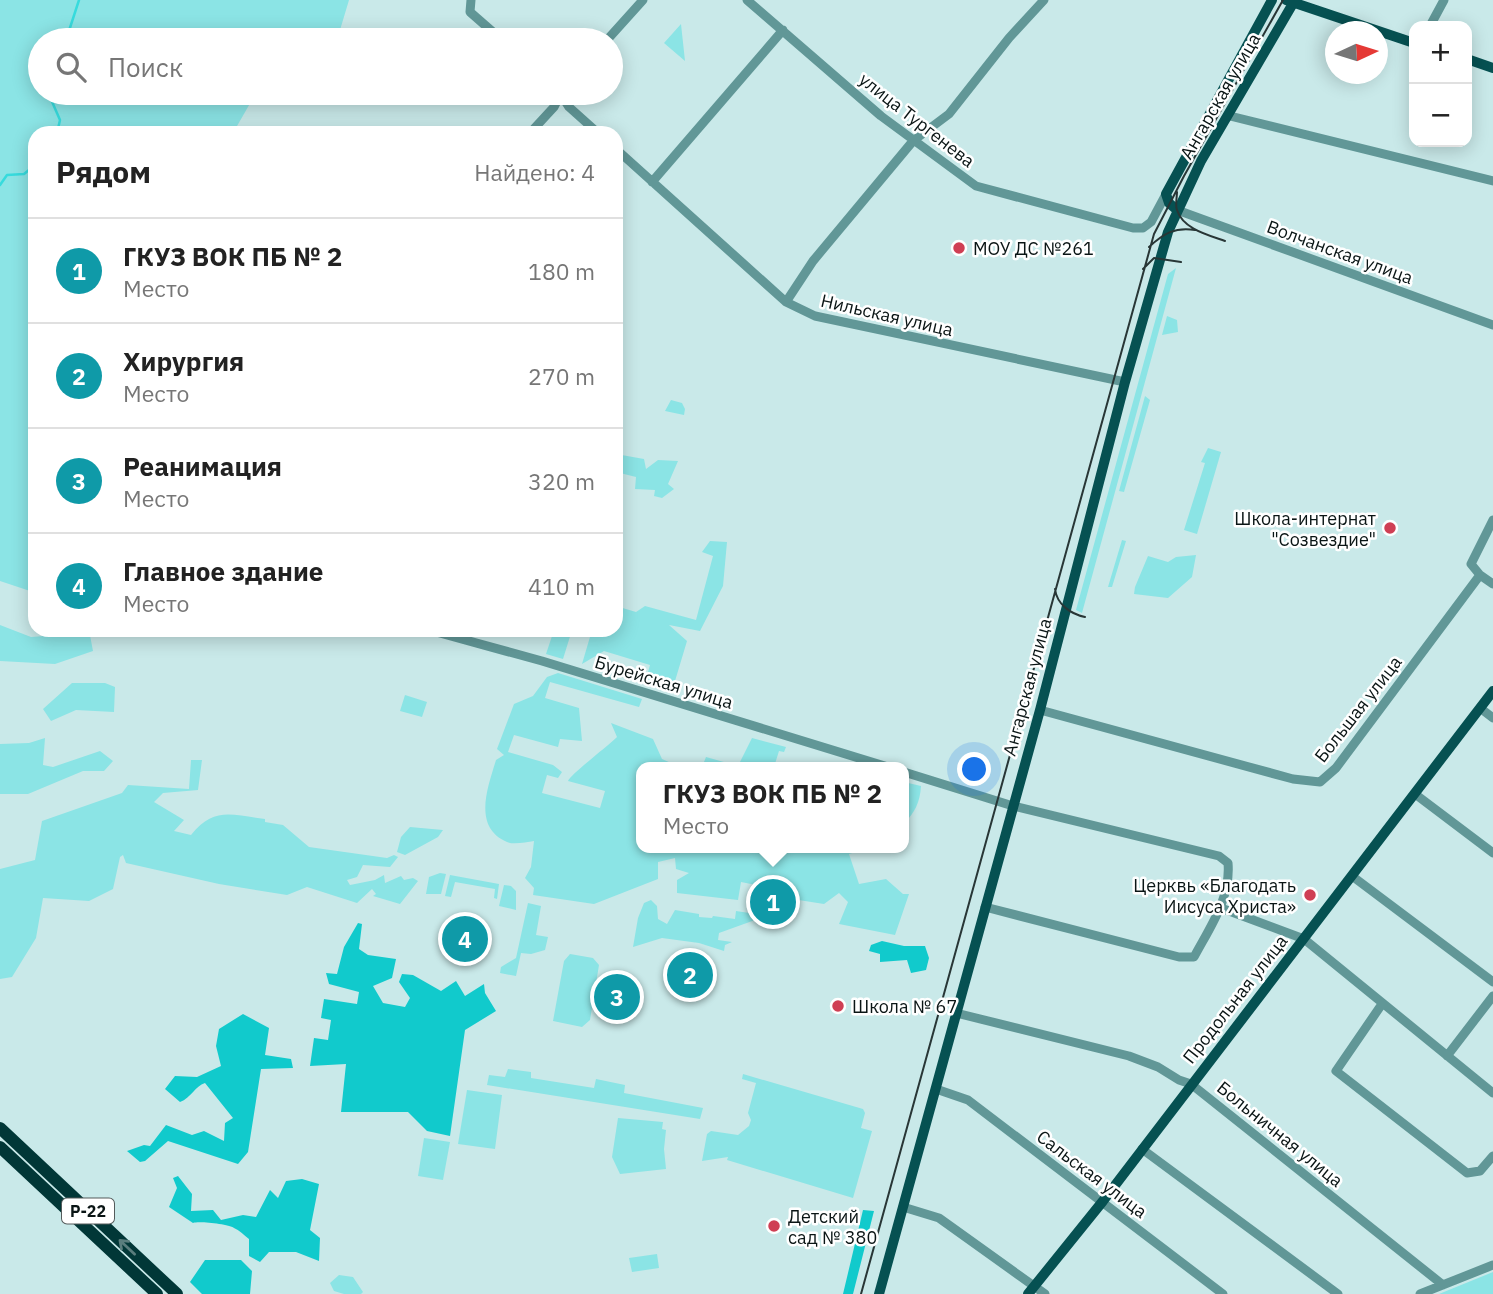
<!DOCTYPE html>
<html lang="ru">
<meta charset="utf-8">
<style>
:root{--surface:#fff;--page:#f6f6f6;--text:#222;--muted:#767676;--line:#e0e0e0;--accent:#cf3f54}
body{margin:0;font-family:"IBM Plex Sans",sans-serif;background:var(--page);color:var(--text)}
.controls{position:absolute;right:21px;top:21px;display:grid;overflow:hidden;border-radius:14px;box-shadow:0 4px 18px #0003}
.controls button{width:63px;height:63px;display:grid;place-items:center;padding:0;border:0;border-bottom:2px solid var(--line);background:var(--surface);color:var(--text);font:35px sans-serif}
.compass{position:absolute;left:1325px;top:21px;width:63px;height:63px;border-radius:50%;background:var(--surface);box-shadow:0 4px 18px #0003;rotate:86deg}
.you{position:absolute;left:975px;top:770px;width:24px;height:24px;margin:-18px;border:5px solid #fff;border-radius:50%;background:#1a73e8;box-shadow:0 0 0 10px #1a73e833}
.badge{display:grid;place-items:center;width:46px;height:46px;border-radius:50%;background:var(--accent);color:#fff;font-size:23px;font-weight:700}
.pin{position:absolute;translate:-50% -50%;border:4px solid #fff;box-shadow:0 2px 7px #0006}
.popup{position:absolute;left:636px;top:762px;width:273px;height:91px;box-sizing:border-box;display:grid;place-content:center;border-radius:14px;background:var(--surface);filter:drop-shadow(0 2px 5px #0005);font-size:23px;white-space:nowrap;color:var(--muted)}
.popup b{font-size:26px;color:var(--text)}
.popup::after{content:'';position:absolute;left:50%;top:100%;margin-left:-14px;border:14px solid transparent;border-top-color:var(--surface)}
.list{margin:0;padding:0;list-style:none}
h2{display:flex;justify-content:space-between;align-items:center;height:91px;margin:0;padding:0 28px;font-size:30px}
h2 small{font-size:23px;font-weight:400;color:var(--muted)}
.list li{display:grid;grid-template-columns:46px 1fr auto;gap:21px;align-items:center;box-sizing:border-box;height:105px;padding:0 28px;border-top:2px solid var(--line)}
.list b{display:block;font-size:26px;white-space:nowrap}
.list p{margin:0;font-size:23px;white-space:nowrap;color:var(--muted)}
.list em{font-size:23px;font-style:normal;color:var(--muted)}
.icon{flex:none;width:38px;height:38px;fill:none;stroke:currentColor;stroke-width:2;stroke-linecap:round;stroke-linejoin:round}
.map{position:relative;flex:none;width:1493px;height:1294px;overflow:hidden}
.search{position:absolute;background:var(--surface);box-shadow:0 4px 18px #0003;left:28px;top:28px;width:595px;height:77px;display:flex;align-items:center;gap:18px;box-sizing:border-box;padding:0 24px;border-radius:38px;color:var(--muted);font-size:26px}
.panel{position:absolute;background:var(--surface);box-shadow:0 4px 18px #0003;left:28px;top:126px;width:595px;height:511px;border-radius:21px}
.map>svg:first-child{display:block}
.green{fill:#8be4e5}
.forest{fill:#11cacc}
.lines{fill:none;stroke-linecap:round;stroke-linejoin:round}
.stream{stroke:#37dbdd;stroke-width:2.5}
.minor{stroke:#619797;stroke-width:9}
.major{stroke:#065152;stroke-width:10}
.highway{stroke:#013737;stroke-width:12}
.tram{stroke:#283636;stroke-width:2}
.oneway{stroke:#5a7d7d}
.poi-dot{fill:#cf3f54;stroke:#fff;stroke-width:2.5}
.labels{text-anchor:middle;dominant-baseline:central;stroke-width:5;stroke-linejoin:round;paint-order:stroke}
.shield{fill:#fff;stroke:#545b5b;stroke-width:2}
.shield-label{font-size:16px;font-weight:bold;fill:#0a1515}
.street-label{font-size:18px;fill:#0a1515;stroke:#fff}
.poi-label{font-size:18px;fill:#0a1515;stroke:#fff;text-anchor:start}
</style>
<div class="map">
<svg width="1493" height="1294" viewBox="0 0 1493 1294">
<rect width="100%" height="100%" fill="#c9e9e9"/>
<path class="green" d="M0,0H349L337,40H40V93H256L233,133H35V586L30,591L0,581Z
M681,24L685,61L664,43Z
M1176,268L1082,613L1076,610L1168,274Z
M1167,316L1177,320L1178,332L1162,335Z
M1145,396L1150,400L1124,492L1119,491Z
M671,400L682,403L685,409L684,415L665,411Z
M1208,448L1221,452L1197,534L1184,530L1205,463L1201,462Z
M616,454L644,459L646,469L658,460L678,461L668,484L674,489L662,498L654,496L655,490L635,489L636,477L616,472Z
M1122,540L1126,541L1112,587H1108Z
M710,541L727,542L723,586L700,631L669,625L687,641L675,681L665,689L645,683L650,665L604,651L582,664L592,630H616V606L636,612L645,606L696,620L713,556L702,552Z
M1196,555L1192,577L1168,598L1134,594L1135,587L1148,556L1168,562L1176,557Z
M0,625L31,637L60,635L72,630H89L93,651L55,664L0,661Z
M554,630H572L563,659L546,654Z
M558,673L642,699L639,707L550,682L545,698L579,708L582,741L560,739L558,747L514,735L508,752L553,765L562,772L558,778L547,775L542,793L600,808L605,791L568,781C571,774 608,746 617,737L611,723L653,739L662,759L680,767H642V848H890L888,851L865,849L849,854L859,884L886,879L903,894H909L895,935L839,924L848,902L839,893L824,904L760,894L761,886L741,882L738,900L677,893V880L689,873L676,869L675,858L658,862V879L594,904L533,895L534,888L525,878L531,867L534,841C526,842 514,845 507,842C472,827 488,787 496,760L504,755L497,749L514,704L533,696L547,677Z
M72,683H105L115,687L114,712L76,710L51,721L43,709Z
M405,695L427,702L422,717L400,711Z
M45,738L43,765L53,767L100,751L113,761L104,771H83L28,794H0V744L29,743Z
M752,738L786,747L784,752L779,751L774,767H702L706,757L738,766Z
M191,760H202L198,790L163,793L154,802L184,820L174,831L191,835C214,806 232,815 265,819V822L283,825L309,847L387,858L394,855L398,857L390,867L363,865L357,877L347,880L350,885L375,880L384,875L385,883L401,876L404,880L413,878L418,881L400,904L373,896L376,894L372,889L357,903L307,887L287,895L219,884L126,863L123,855L120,857L113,889L89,901L43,898L36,938L12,977L0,979V869L35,860L42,821L122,793L128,785L189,789Z
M904,782L921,786C920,802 915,813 904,823Z
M410,827L443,830L438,837L405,855L397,852L401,837Z
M440,873L446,874L441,894H426L429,877Z
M450,875L499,884L497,899L494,898L495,889L455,882L451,897L445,896Z
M504,885L511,886L516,891V910L499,906Z
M651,900L657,906L658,919L667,924L675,910L699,914V917L712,918L713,916L735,919L736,911L781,918L778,926L755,920L719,933L718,940L732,942L725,945L724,951L699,943L662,938L633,947L638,918L644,903Z
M528,903L541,906L536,935L548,937L545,950L531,954L521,953L516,976L500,973L501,967L516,958Z
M570,954L593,958L599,965L590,1020L582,1027L553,1021L564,961Z
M508,1069L531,1072V1078L594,1088L596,1079L625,1085L624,1093L703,1108L700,1119L487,1085L489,1075L505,1077Z
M743,1074L863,1109L865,1113L861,1128L872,1131L853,1198L727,1160L728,1157L702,1161L707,1134L711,1131L738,1135L749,1126L751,1120L748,1113L756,1083L742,1079Z
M467,1090L502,1095L495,1149L458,1144Z
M618,1118L663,1122L662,1129L666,1130L664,1149L666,1169L620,1174L612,1157Z
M424,1138L450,1142L443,1180L418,1176Z
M657,1254L659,1268L632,1272L629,1258Z
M1493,1272V1294H1439Z
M339,1275L353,1277L363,1292L361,1294H344L334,1291L330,1283Z"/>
<path class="forest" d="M358,923L362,924L359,949L368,955L396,959L392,978L373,986L383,1003L405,1007L410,998L399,982L402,974L413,975L441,991L456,981L465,996L484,984L485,993L496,1011L465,1030L450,1136L427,1131L408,1112H341L346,1064L310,1066L314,1038L328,1040L331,1020L321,1018L324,999L357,1004L359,992L329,984L326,973L337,974L344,947Z
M882,941L904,946H925L929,958L926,970L911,973L907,960L880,962V954L869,951L871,945Z
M243,1014L269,1028L265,1055L291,1059L293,1068L261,1069L248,1152L238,1164L168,1141L145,1161L140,1162L127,1151L144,1145L150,1146L166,1125L192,1135L204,1131L224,1141L225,1123L233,1118L205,1083C195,1086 191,1098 180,1102L165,1089L175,1076L197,1077L221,1066L216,1046L219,1029Z
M178,1176L192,1194L191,1211L213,1210L221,1220L243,1215L256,1217L270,1190L278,1198L286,1181L302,1179L319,1184L310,1230L320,1238L319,1261L296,1252H269L260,1262L249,1256V1239C244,1235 239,1230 234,1228C228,1224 199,1221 193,1223L169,1207L177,1188L173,1178Z
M863,1210L874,1211L853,1294H843Z
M205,1260H241L252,1271L250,1294H202L190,1282Z"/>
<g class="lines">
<path class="stream" d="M66,40L79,0
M51,93L50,97L60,120L57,133
M0,185L7,175L24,174L35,165"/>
<path class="minor" d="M471,0L470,12L502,40
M747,0L881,116L976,186L1133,228H1143L1151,222L1166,194
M1430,26L1444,0
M607,40L643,0
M560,93L569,107L598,133
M1230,116L1493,181
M530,133L554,107L561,93
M616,149L786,302L815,316L1125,382
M652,182L783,30
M1177,210L1493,325
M786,302L813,261L913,141L949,114L1009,38L1044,0
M1480,575L1493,584
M429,630L542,661L888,767
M1480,708L1493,718
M1040,710L1293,779L1320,782L1336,768L1480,575L1471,564L1493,520
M904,772L1013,806L1219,856L1228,863C1231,898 1210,927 1194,957H1179L985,907
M1415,794L1493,853
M1352,876L1493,982
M1221,908L1304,939L1493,1093
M1382,1004L1336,1071L1467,1173L1480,1171L1493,1156
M956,1013L1129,1056L1158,1067L1179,1080L1191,1084L1443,1285
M1447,1056L1493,996
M936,1089L968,1100L1223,1294
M1142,1149L1338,1294
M903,1207L939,1218L1045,1294
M1420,1294L1493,1265"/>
<path class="major" d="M1286,0L1414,43
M1467,59L1493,68
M1177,210L1169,203L1166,194L1272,0
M879,1294L1040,710L1125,382L1168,232L1201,161L1295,0
M1028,1294L1103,1201L1493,691"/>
<path class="highway" d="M0,1128L177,1294
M0,1147L157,1294"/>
<path class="tram" d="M1177,192C1177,197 1175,206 1177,210C1183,229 1208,235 1225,241
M1149,247C1164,233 1175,227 1195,230
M1143,269L1154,258L1181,262
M1055,589C1057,605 1071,614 1085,617
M861,1294L1154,234L1184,176L1283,0"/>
</g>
<defs><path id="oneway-shaft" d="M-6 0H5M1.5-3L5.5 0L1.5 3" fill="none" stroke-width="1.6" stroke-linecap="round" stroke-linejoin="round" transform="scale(1.75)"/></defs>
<use class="oneway" href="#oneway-shaft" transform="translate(127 1247) rotate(-137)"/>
<g class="poi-dot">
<circle cx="959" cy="248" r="7"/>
<circle cx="1390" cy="528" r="7"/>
<circle cx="1310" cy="895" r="7"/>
<circle cx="838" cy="1006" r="7"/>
<circle cx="774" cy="1226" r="7"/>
</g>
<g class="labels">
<rect class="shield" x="62" y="1198.5" width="52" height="25" rx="5"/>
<g class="shield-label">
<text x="88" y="1211">Р-22</text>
</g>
<g class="street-label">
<text transform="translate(1220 96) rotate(-60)">Ангарская улица</text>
<text transform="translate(917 120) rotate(38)">улица Тургенева</text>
<text transform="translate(1340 252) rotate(20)">Волчанская улица</text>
<text transform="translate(887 315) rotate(13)">Нильская улица</text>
<text transform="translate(664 682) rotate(17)">Бурейская улица</text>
<text transform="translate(1027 687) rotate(-75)">Ангарская улица</text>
<text transform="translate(1358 709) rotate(-52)">Большая улица</text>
<text transform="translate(1235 999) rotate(-52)">Продольная улица</text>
<text transform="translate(1280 1134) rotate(39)">Больничная улица</text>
<text transform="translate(1092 1174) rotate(37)">Сальская улица</text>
</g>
<g class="poi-label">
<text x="973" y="248">МОУ ДС №261</text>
<text x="1376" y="518" text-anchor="end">Школа-интернат<tspan x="1376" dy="21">"Созвездие"</tspan></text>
<text x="1296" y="885" text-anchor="end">Церквь «Благодать<tspan x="1296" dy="21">Иисуса Христа»</tspan></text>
<text x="852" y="1006">Школа № 67</text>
<text x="788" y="1216">Детский<tspan x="788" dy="21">сад № 380</tspan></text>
</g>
</g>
</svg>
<div class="controls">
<button>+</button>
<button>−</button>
</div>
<svg class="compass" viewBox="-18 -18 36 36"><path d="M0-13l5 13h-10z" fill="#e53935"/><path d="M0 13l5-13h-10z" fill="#767676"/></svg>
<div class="you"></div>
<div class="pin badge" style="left:773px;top:902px;background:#0f9aa8">1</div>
<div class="popup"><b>ГКУЗ ВОК ПБ № 2</b>Место</div>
<div class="pin badge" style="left:690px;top:975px;background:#0f9aa8">2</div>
<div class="pin badge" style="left:617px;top:997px;background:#0f9aa8">3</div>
<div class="pin badge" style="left:465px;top:939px;background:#0f9aa8">4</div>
<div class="search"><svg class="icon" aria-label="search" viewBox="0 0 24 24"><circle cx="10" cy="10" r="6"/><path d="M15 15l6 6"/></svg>Поиск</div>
<section class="panel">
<h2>Рядом<small>Найдено: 4</small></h2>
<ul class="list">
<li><span class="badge" style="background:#0f9aa8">1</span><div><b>ГКУЗ ВОК ПБ № 2</b><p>Место</p></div><em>180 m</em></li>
<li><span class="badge" style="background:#0f9aa8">2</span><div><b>Хирургия</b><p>Место</p></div><em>270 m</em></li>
<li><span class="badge" style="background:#0f9aa8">3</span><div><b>Реанимация</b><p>Место</p></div><em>320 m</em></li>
<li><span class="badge" style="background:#0f9aa8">4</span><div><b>Главное здание</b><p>Место</p></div><em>410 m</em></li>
</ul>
</section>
</div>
